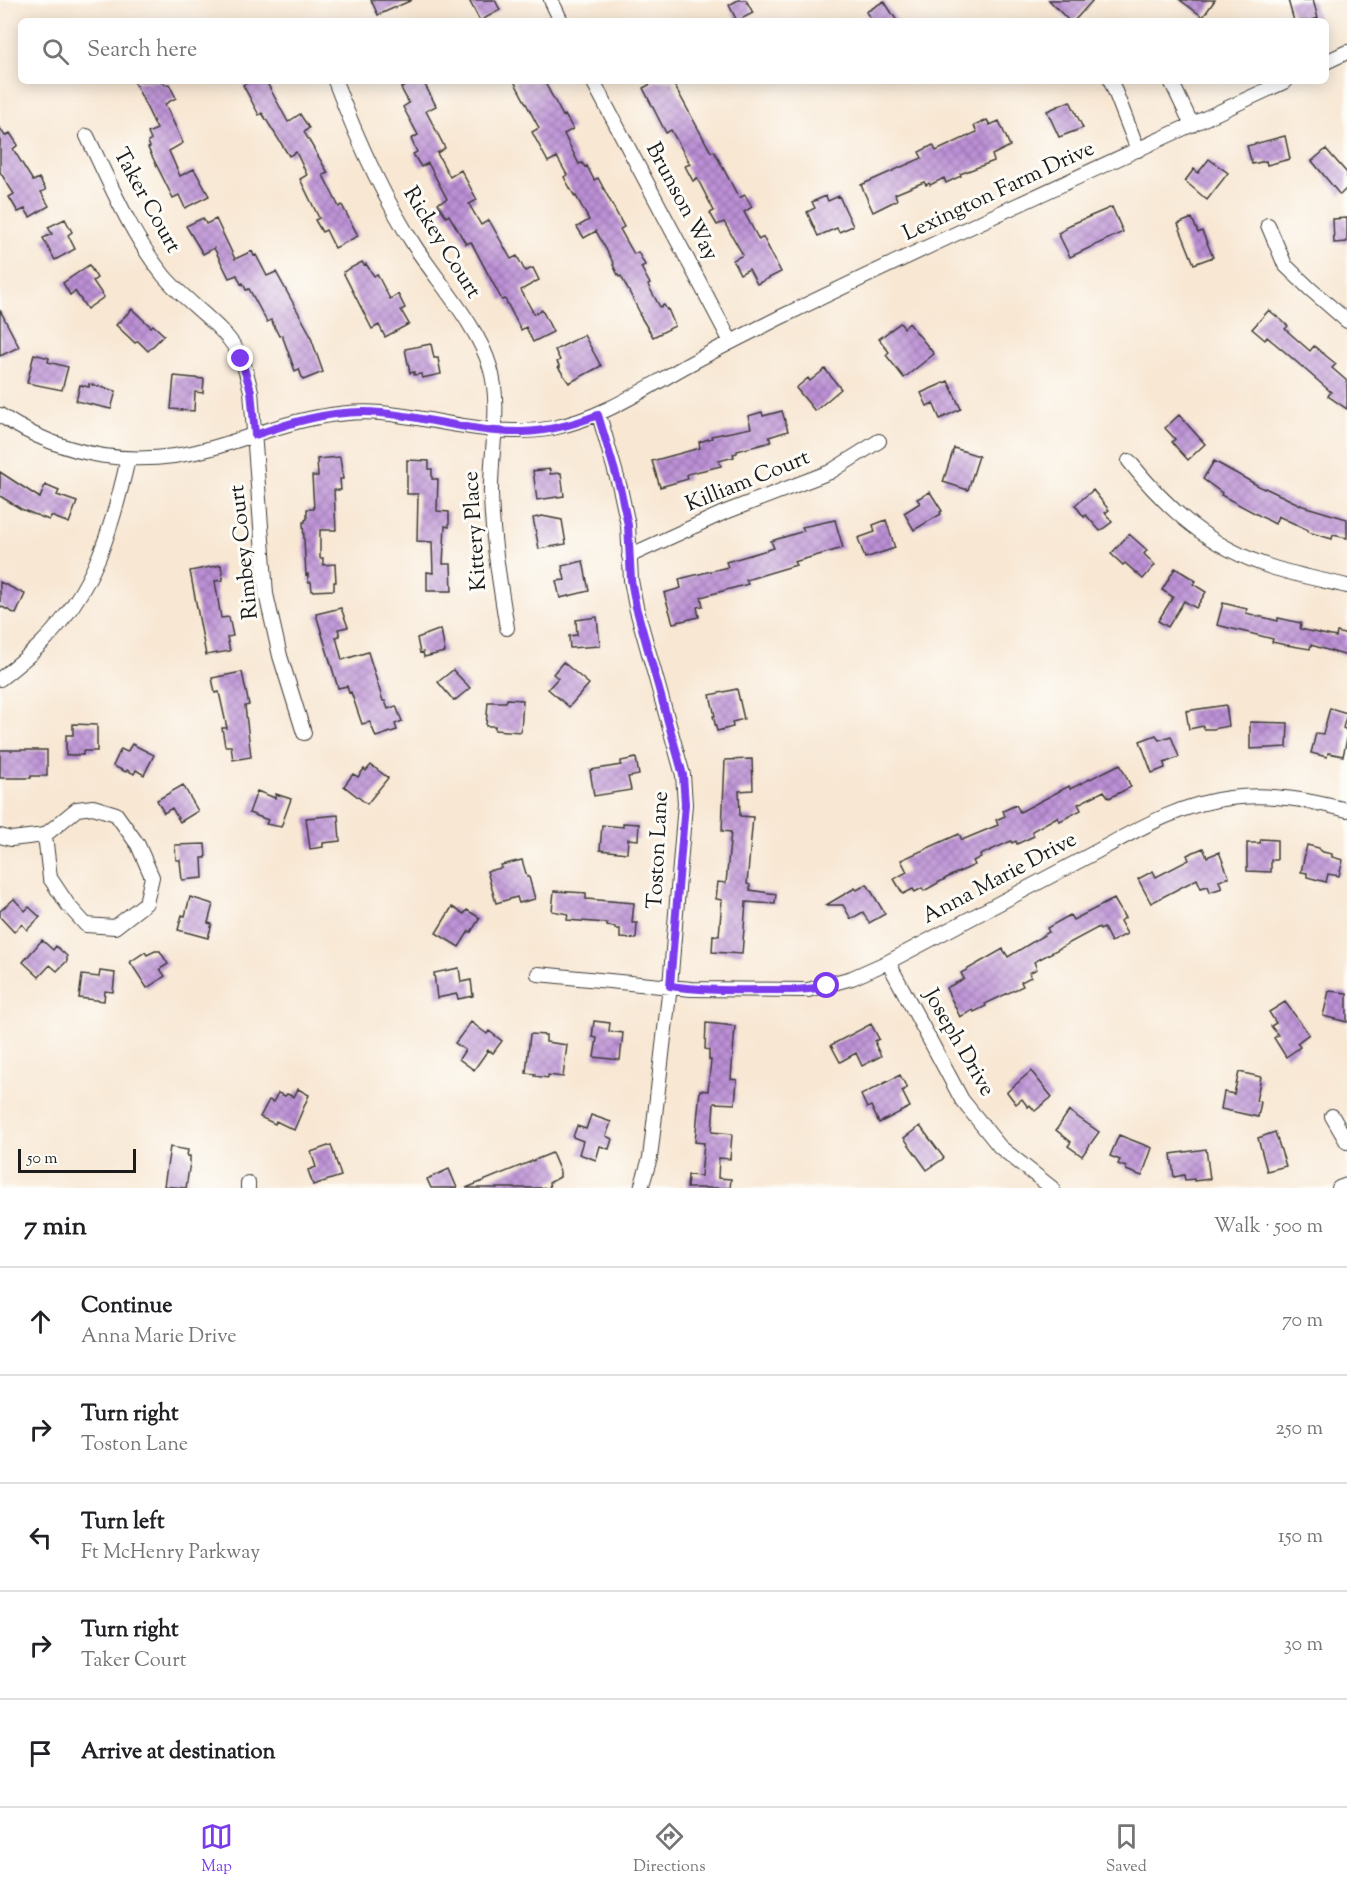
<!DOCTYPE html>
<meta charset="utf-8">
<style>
:root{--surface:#fff;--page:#f2f2f2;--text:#202124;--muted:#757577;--line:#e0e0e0;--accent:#7c3aed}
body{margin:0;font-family:"Sorts Mill Goudy",serif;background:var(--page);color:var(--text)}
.scale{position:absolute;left:18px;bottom:15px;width:118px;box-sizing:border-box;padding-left:6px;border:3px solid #1c1c1c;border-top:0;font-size:16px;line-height:21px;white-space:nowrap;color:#1c1c1c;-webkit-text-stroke:4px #fdfcf7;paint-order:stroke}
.stop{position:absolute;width:18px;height:18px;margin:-14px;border:4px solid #7c3aed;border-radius:50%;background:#fff}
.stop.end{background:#7c3aed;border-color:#fff;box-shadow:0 2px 6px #0008}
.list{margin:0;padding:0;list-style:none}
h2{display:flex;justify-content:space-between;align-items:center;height:78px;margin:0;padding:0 24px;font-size:26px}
h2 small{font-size:20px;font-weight:400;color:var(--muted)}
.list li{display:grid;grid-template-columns:39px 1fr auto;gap:18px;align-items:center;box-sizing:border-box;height:108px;padding:0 24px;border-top:2px solid var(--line)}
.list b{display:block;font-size:22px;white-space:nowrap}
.list p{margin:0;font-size:20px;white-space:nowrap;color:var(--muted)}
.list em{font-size:20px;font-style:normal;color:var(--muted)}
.icon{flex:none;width:33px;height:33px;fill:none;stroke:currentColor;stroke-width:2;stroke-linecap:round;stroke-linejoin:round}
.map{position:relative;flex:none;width:1347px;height:1188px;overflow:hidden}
.search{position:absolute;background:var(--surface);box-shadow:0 3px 15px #0003;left:18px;right:18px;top:18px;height:66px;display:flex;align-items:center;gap:15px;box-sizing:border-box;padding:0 21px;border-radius:9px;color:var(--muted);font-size:22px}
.sheet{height:618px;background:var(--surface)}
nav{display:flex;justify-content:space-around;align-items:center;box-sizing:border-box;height:84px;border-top:2px solid var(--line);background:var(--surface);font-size:16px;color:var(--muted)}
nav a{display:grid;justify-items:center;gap:3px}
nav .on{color:var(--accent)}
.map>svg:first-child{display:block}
.building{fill:url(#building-cross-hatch)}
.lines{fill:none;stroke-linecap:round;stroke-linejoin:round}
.street-casing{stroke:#3d3a37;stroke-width:16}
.street{stroke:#fff;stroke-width:14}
.route{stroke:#7c3aed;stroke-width:8}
.labels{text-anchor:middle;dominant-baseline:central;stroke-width:6;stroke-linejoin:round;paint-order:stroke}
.street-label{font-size:22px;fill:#1c1c1c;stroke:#fdfcf7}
</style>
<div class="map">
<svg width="1347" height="1188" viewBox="0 0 1347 1188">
<defs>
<pattern id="building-cross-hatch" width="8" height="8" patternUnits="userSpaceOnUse" patternTransform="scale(1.5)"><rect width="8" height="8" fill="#bc90d6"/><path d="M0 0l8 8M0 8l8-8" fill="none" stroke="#9875ad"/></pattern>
</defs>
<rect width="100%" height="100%" fill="#fdfcf7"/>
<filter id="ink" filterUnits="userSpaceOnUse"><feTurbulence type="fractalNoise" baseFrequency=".0167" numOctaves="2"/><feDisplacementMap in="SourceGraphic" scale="12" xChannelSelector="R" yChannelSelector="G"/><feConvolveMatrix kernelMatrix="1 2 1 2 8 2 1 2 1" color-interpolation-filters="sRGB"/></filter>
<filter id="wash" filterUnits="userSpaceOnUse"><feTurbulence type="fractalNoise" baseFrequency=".008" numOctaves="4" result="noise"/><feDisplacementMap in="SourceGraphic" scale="24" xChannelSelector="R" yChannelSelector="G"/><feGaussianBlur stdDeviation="1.35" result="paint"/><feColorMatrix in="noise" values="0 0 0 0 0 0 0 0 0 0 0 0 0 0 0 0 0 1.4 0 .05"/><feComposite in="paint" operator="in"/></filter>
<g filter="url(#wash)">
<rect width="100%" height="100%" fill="#f8e7d3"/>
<g id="blocks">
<path class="building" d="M371,0H412L378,15Z
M469,0H495L500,10L480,21Z
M738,0H746L753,13L737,21L729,5Z
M1049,0H1093L1074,21H1069Z
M1180,0H1215L1203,17Z
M1288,0H1313L1318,18L1310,21H1294Z
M884,1L897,21H872L866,12Z
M134,81H163L165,85L169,84L176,98L165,104L183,143L169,151L180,176L194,169L209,196L185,208L179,195L173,198L148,148L150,147L148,142L151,140L148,133L157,129Z
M250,81H266L288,122L300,114L309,128L304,132L328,173L323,175L339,207L342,205L358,236L335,248L326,230L322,232L315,220L319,218L300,179L307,175L296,152L289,156L262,113L259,115L243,85Z
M414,81H423L436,106L426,111L445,148L437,153L450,177L461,170L477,200L469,204L481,225L489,220L511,259L517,256L525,271L533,268L539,280L521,290L534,314L542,310L553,332L533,342L526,327L521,330L505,299L502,300L471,242L466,244L449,215L446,217L438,203L447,199L428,163L421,167L413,154L417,152L411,139L418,135L403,107L409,103L401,88Z
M514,81H544L563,116L565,115L573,129L564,134L579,164L582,163L585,167L587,166L594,180L598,178L624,227L620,229L634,254L638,252L645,265L641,267L650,284L648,285L660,307L664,305L667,310L668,309L675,326L653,337L639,314L640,313L621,276L619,277L613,265L614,264L596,231L584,238L577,227L589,220L576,196L575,197L564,177L567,175L557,157L548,162L532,132L539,128Z
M656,81H672L711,152L714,151L739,198L745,195L752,207L744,212L759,240L763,237L781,272L757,284L749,269L740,274L733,260L743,255L724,222L717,225L710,213L714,211L697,178L693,181L685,166L690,164L671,130L666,133L643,88Z
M1070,101L1083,128L1059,137L1047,111Z
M987,120L990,125L999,121L1010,146L992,155L994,161L960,174L961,176L946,183L944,178L930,185L929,183L926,185L924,182L895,194L897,200L873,212L861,185L922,158L919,152L933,145L936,151L977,132L974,126Z
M0,128L5,136L10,133L18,145L13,149L33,181L39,178L46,190L41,192L49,206L30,217L25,209L18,212L9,197L14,194L0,172Z
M1285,136L1290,159L1267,165L1266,161L1252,164L1247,146Z
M1326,149L1347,173V188L1340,195L1312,161Z
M1209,159L1228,173L1207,200L1185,181L1194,169L1198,173Z
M826,196L828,201L839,196L853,226L839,232L837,228L818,236L807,212L815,208L812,202Z
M1112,207L1123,232L1070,257L1058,233L1066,229L1065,227Z
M203,218L206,224L216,219L235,259L252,251L254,256L256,255L267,276L276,272L309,332L323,372L303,380L299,369L295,371L282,335L279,336L271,320L267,322L249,289L246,290L243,283L241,284L237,275L229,278L214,248L203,254L186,226Z
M1192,218L1198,233L1202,231L1213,257L1194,264L1178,224Z
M1347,218V242L1334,243L1333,219Z
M65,219L72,232L68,235L75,249L55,260L43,238L52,234L48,227Z
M362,262L364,265L366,264L374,276L377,274L390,299L398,294L405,308L401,310L409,324L385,337L379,325L372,329L343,272Z
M89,265L97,278L93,281L104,297L87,309L75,291L70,295L63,283Z
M132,309L151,327L153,325L164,335L148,351L138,341L135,343L116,325Z
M0,310L19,347L0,356Z
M1269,310L1288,326L1285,329L1310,351L1314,346L1336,364L1332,368L1347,381V409L1328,396L1331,392L1285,352L1267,337L1265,340L1252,329Z
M900,323L904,328L909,323L934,354L904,378L886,355L889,352L879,339Z
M584,335L601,366L569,383L558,367H560L557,362L560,360L555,350Z
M431,344L434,358H438L441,374L422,378L421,374L414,375V372L410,373L405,349Z
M34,354L49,358L48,362L68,367L62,390L27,383Z
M825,369L841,389L815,411L796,388L808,378L810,381Z
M174,376L204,379L203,393L195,392L194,411L171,409Z
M948,381L961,409L940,419L933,403L927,406L921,393Z
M89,384L116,391L111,409L76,401L80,385L89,387Z
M782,411L788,431L769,437L771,442L737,451V453L733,454L734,457L719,461L721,466L687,474L688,479L660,487L652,461L700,448L699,442L712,438L711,436L751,428L748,416L762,412L763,416Z
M1179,415L1205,444L1188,460L1177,448L1172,442L1175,439L1165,428Z
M954,448L979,456L968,490L943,482Z
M340,457L343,479H340L341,490H334L336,530H320V558H323V565L335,564L336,582H334V590L312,591L311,582H308V574L306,575L303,522H305V520L307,519V509H314L312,476H318L317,459Z
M407,460L429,461V469H432V479H438L437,511L449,512V527L445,526L443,564H451L452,591H427V572L433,573L432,542L417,541L418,494H407Z
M1214,461L1264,489L1265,488L1303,506L1347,519V538L1333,535L1332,539L1308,532V530L1278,516L1275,524L1221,495L1222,493L1203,479Z
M550,469V474L561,473L564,496L537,500L533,471Z
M0,472L40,498L45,485L59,491L57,495L77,502L69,523L51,516L49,520L21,509L0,496Z
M1093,490L1109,510L1105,513L1112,522L1100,531L1086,515L1084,517L1075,505Z
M930,492L942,511L940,512L941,514L914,530L904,513L920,503L917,499Z
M542,516L562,520L566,544L539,549L533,518Z
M835,520L843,548L794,562L796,565L746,580L748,584L701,597L703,606L697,607L699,617L673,623L664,593L681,588L679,579L728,567L726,562L774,548L771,541L804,531L802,527Z
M886,520L895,548L865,558L858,538L875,532L873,525Z
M1129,534L1147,550L1144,554L1155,565L1143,579L1125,563L1123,565L1111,554Z
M583,561L589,591L560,598L556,581L565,580L562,566Z
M221,565L223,580L215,581L221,618L229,617L233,636L227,637L230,651L206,655L190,571Z
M1175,568L1196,581L1193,584L1206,592L1196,608L1184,601L1168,627L1158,621L1173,597L1162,590Z
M0,582L25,594L16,614L0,606Z
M1223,603L1247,609L1246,613L1278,621V618L1301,623L1300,629L1336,637L1337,632L1347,635V656L1311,645L1310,649L1286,645L1272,642L1273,639L1217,625Z
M341,608L348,627L338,629L340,636L336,637L342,660L368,652L383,701H385L388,709L396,706L402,721L395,724L397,730L376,737L370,722L362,724L351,692L349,693L347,686L338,688L316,614Z
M597,617L600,646L570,648L569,636L577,635L576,620Z
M441,629L445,652L424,657L423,652L420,653L417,638Z
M563,662L589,684L569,707L548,689L558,678L553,674Z
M453,670L470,688L454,701L438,682Z
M242,672L249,705L245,706L251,757L233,760L231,746H225L222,728H227L219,692L215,693L212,678Z
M737,689L744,719L732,722L733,727L717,731L713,716H715L710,695Z
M507,699L523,700L521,732L495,730V726H486L488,702H506Z
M1226,705L1229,726L1213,729H1204L1203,726L1189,729L1186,711Z
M1330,708L1347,713L1343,728L1347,730V739L1343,756L1328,753L1327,757L1311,753L1316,733L1323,734Z
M1250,722L1288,723L1287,747L1250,749Z
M73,724L97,725V751H83V755H66V735H73Z
M1156,735L1159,740L1171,736L1179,757L1164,763L1165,768L1152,773L1140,741Z
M132,744L154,755L144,775L136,770L134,774L127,770L126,772L113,766L121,749L127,752Z
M0,750H47V776H31V778H0Z
M636,758L639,775L628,777L631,790L594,796L590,770L621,765V761Z
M752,759L753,790L739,791L740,816L753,817L747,884L750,885V890L776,894L775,904L746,902L742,954L712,952L713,935L719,936L722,900L716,899L718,882L726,883L731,832L722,831L725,760Z
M1120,764L1131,787L1109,798L1104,791L1078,804L1081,810L1060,821L1057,817L1032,831L1034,836L1017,844L1016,841L1012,843L1011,841L980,855L981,857L973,861L975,865L950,876L924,891L922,888L915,892L913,889L903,894L894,879L907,872L901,860L959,834L962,840L998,825L996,820L1005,816L1003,811L1016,805L1020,812L1069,786L1070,789Z
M371,765L388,778L367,804L344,786L353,774L358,777L364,769L366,771Z
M183,785L198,811L180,822L172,808L164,813L157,800Z
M257,791L275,798L276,794L291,799L281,827L266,824L268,820L249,813Z
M338,815L340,841L323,843V847L310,849L306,818Z
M623,823L639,824L638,840L628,839L627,853L600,850L602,825L623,827Z
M1261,839L1277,840V860H1271V872L1247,871V843H1260Z
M205,844L206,858H202L203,878L182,880L180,860H176L175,845Z
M1307,845L1319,848V849L1323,852L1332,854V857L1343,860L1339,876L1328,874L1326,882L1307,877V873L1301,872Z
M1203,848L1207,857L1219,852L1229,877L1219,881L1222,888L1210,892L1208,886L1201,888L1197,879L1151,903L1138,879L1153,871L1156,877L1189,860L1187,855Z
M522,860L527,877H529L535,899L519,903L517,897L496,903L487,871L502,868L501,865Z
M867,884L885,914L869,923L863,912L851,919L843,905H826L855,888L857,890Z
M554,891L586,893V899L634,903L632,923H637L636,939L620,938V929H615V927L607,926V923L567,920L568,914L552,911Z
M190,897L213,904L208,923L212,924L208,938L178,930L182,915L185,916Z
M14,899L25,911L29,907L40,917L27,930L22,924L14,932L0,917V911Z
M1114,899L1125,918L1120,921L1127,934L1111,942L1104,928L1100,930L1099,927L1034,962L1037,969L1029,973L1031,977L1021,982L1023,986L985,1004L986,1006L974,1012L973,1010L960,1017L946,988L964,979L961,973L1003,949L1008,957L1049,932L1047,928L1070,915L1073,920Z
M452,907L464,914L467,910L480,918L471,932L469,931L459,947L436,933Z
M42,940L53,950L56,946L67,956V961L57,971L50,965L39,977L23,962Z
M155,951H160L168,964L160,969L165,976L147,988L130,962L145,952L147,955Z
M459,968L461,982L471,980L473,996L458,999L457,994L437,998L434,973Z
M100,971L115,973L113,992L105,991L104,1001L79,998L82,975L99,977Z
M1329,991L1347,993V1022L1323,1016Z
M1285,1002L1309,1034L1297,1043L1300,1047L1286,1057L1274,1038L1278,1035L1271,1026L1276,1023L1269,1012Z
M594,1021L610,1023L609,1031L623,1033L620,1060L594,1057L597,1038L592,1037Z
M471,1022L487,1034L489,1031L502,1041L493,1053L488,1050L474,1070L459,1059L465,1050L455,1043Z
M706,1023L735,1026L731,1079L737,1080L735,1104L714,1103L712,1132L732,1134L730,1159L719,1158L718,1178L731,1179L730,1188H687L688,1175L701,1176L704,1143L695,1142L700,1090L708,1091L711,1060H709V1050L705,1049Z
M871,1024L879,1039L875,1041L876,1044H875L881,1056L862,1066L856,1053L840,1062L831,1045Z
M530,1034L546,1035V1042L567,1045L563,1077L548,1075V1078L534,1076L535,1074L526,1073Z
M1031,1071L1052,1097L1035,1111L1030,1105L1028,1107L1022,1099L1016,1104L1007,1092Z
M1239,1072L1261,1077L1256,1101L1261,1102L1258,1117L1221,1109L1224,1092L1234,1094Z
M900,1075L907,1088L902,1091L910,1107L879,1123L871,1106L867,1108L861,1095Z
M298,1089L309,1095L294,1130L276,1121L275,1124L260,1117L269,1100L273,1102L278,1093L285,1096L287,1094L294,1097Z
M1069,1111L1099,1132L1082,1156L1068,1146L1071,1142L1056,1130Z
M591,1115L611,1122L606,1136L612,1139L609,1149L600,1146L596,1160L579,1154L583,1141L573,1137L577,1126L586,1129Z
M920,1126L944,1158L927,1170L904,1138Z
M1275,1132L1286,1166L1267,1171L1258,1138Z
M1119,1135L1152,1148L1142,1176L1126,1170V1167L1118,1164L1120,1160L1110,1156Z
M331,1145L341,1176L313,1185L308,1170L316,1167L311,1152Z
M170,1147L188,1150L187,1156H190V1162L186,1188L164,1186Z
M1206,1149L1210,1179L1194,1181V1179L1185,1180L1184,1175L1174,1177L1171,1154Z
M552,1153L560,1172V1177L549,1183L550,1188H466Z
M449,1169L457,1188H431L427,1179Z"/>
</g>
</g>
<g filter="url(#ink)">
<use href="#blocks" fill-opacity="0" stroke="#3d3a37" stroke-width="1.5"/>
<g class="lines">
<g class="street-casing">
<path id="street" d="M551,0L561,21
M1326,62L1347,52
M335,81C357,139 382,196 416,248C439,283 479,328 490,367C502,406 490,453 491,493C492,539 500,584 507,628
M593,81L731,342
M1111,81L1138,150
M1171,81L1192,125
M87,136C110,183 131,235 164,276C187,304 227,326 242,360C246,370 248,380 251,391L266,594L280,656L304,733
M1268,225L1285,265L1309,288L1347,321
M0,415C65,458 137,469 212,448C248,438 282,423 319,417C340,413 359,411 381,413C437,418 495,439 553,428C602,418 641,391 684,367C716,349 749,333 783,316C949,235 1118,159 1286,81
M599,415L620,488L628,525L631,580L636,607L683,775L685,804L670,986L650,1158L641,1188
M1129,461C1169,511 1210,547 1271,567C1296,575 1322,580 1347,586
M629,556L723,513L830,472L879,441
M0,679C14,668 29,656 42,643C94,591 112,529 128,459
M93,807L116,814L138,845L152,877L146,903L115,927L86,925L68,905L50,878L45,835L77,809Z
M0,836L11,839L45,835
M888,962L962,1100L1000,1147L1052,1188
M538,974L691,989L808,990L852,978L888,962C951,929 1014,896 1077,862C1125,837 1175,804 1230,798C1271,793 1308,800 1347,810
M1332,1116L1347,1142
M248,1183V1188
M1339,1188L1347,1185"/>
</g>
<use href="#street" class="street"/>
</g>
</g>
<g class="lines" filter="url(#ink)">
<path class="route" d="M241,359L251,391L255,435C290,423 325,412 363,412C416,413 469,433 522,432C548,431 575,424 598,415L620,488L628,525L631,580L636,607L683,775L685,804L670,986C700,990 730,991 761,990C783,990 805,991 827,986"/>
</g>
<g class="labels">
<g class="street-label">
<text transform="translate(999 192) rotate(-25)">Lexington Farm Drive</text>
<text transform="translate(146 201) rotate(61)">Taker Court</text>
<text transform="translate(681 202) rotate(62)">Brunson Way</text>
<text transform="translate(441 243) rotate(58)">Rickey Court</text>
<text transform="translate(748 482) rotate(-22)">Killiam Court</text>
<text transform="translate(476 531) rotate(-94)">Kittery Place</text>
<text transform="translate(245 552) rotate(-96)">Rimbey Court</text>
<text transform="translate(659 850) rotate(-87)">Toston Lane</text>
<text transform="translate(1000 879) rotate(-28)">Anna Marie Drive</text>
<text transform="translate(958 1043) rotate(60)">Joseph Drive</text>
</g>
</g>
</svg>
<div class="scale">50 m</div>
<div class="stop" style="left:827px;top:986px"></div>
<div class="stop end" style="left:241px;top:359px"></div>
<div class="search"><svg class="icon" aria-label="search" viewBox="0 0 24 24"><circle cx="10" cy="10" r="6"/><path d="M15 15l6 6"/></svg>Search here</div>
</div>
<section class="sheet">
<h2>7 min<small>Walk · 500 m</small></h2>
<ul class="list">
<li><svg class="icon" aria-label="ahead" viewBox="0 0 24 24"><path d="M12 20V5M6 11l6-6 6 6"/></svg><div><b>Continue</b><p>Anna Marie Drive</p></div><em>70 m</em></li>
<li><svg class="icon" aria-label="right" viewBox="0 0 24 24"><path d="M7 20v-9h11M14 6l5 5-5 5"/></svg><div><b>Turn right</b><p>Toston Lane</p></div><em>250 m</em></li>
<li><svg class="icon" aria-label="left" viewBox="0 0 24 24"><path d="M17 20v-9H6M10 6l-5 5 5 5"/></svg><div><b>Turn left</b><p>Ft McHenry Parkway</p></div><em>150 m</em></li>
<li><svg class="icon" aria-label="right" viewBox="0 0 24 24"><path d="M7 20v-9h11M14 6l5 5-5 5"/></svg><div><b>Turn right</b><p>Taker Court</p></div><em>30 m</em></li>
<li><svg class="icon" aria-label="arrive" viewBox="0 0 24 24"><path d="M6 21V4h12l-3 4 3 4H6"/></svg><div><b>Arrive at destination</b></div></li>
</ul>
</section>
<nav>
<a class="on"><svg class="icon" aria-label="map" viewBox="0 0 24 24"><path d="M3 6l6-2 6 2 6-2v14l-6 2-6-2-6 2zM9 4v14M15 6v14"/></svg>Map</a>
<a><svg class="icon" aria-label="directions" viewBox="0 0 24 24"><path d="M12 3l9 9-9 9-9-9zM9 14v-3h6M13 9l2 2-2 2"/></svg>Directions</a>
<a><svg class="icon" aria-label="saved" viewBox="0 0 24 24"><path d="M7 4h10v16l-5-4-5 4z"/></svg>Saved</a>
</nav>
